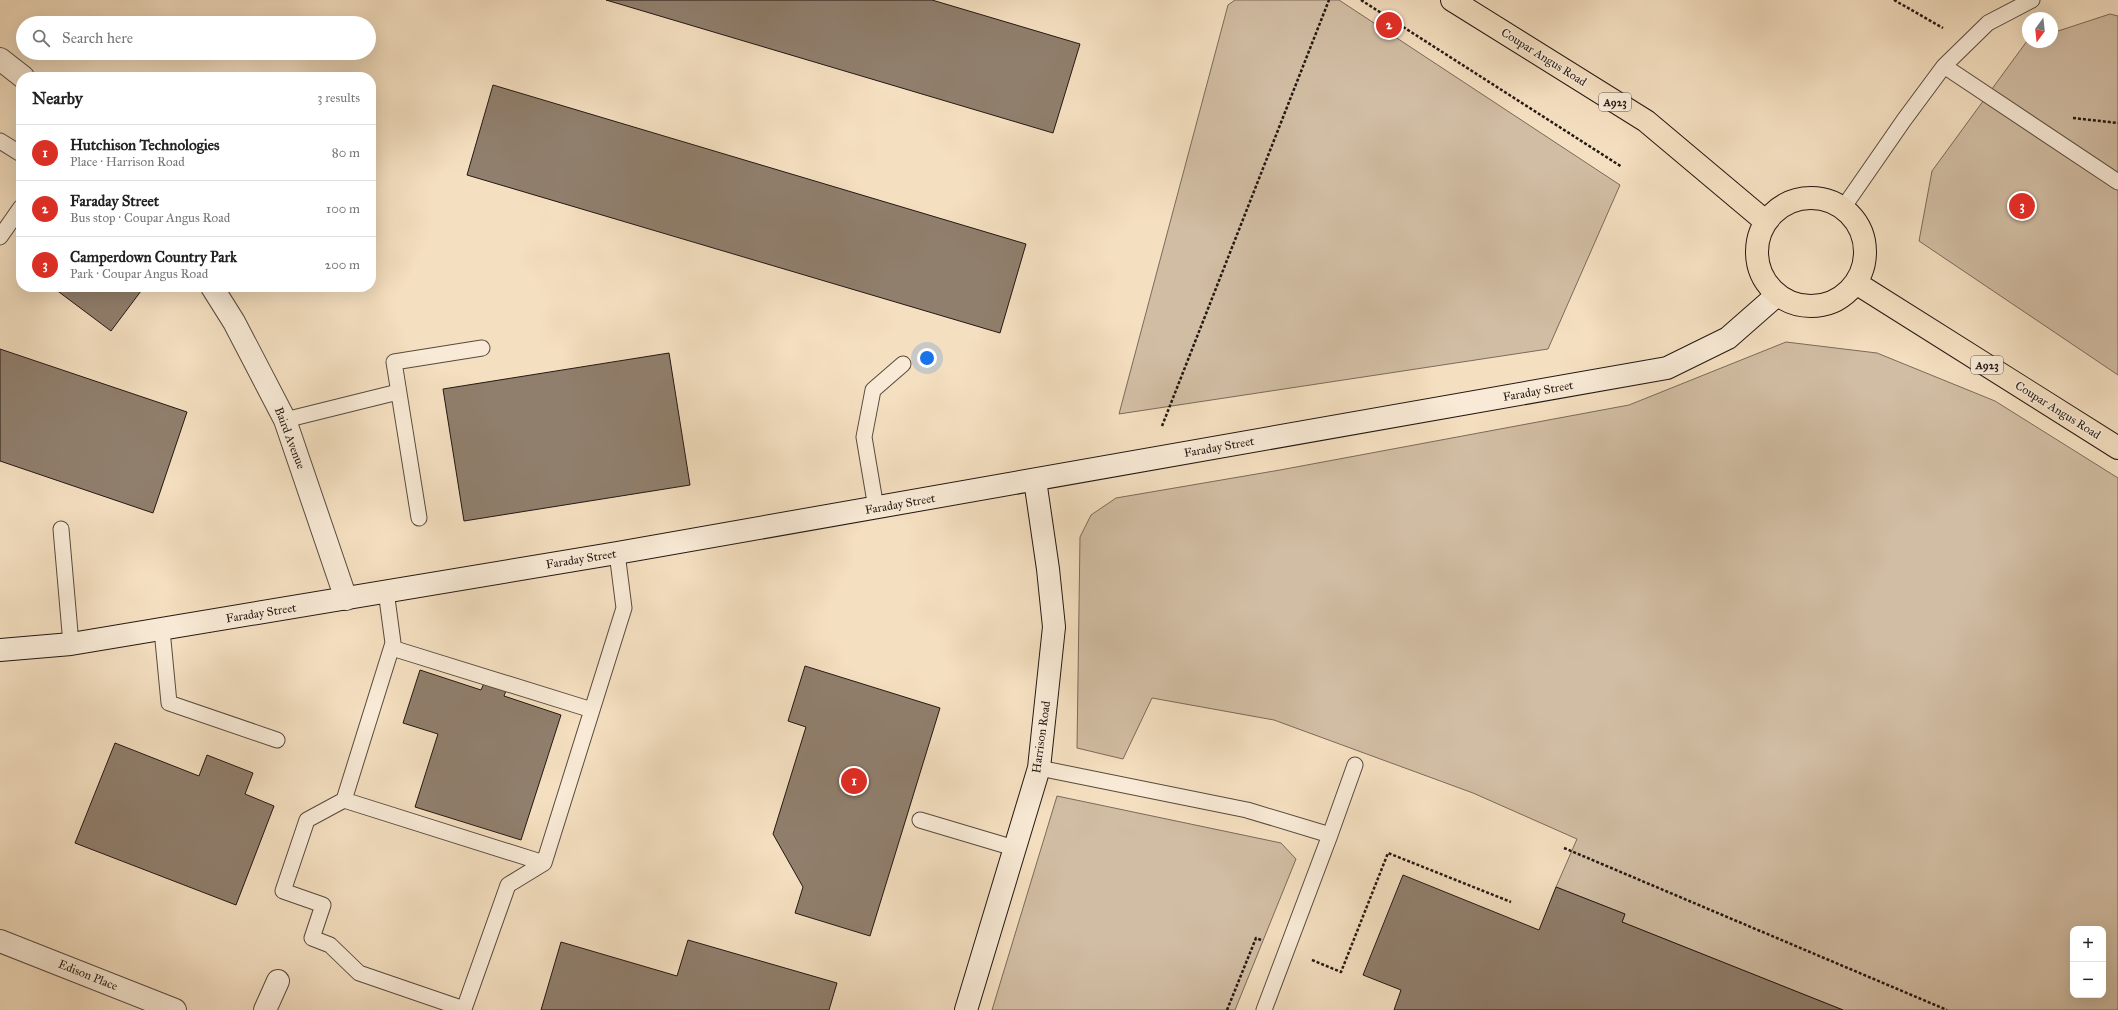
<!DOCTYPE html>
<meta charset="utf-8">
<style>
:root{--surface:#fff;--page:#f6f6f6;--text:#222;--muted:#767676;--line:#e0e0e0;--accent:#d93025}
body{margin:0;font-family:"IM FELL Great Primer",serif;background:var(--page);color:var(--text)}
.controls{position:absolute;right:12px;bottom:12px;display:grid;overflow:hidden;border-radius:8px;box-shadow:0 4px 16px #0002}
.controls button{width:36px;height:36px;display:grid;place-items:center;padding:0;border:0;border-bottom:1px solid var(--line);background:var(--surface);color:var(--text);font:20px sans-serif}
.compass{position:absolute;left:2022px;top:12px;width:36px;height:36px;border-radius:50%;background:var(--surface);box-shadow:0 4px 16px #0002;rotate:195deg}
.you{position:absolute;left:927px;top:358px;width:14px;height:14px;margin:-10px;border:3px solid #fff;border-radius:50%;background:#1a73e8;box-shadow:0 0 0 6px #1a73e833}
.badge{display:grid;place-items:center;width:26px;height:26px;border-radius:50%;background:var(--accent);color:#fff;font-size:13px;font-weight:700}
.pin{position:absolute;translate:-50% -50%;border:2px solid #fff;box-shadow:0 1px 4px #0006}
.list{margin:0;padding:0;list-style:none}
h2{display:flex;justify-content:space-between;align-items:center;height:52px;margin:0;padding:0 16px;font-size:17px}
h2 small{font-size:13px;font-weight:400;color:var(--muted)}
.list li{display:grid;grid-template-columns:26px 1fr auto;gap:12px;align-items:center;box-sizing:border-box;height:56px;padding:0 16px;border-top:1px solid var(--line)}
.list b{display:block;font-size:15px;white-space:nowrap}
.list p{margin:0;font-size:13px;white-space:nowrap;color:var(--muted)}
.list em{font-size:13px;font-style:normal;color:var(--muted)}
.icon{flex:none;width:22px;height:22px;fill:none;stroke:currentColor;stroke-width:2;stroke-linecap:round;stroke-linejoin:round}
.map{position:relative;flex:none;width:2118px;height:1010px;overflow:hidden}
.search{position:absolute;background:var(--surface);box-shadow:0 4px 16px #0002;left:16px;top:16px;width:360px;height:44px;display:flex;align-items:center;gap:10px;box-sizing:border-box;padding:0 14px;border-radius:22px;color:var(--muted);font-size:15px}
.panel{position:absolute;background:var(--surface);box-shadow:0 4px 16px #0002;left:16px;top:72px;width:360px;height:220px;border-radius:16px}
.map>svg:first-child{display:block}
.green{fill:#d1bda3;stroke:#7a6a5b;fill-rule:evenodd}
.building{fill:#907f6d;stroke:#241813}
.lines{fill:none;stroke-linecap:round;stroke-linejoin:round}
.lane-casing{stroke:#584a3e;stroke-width:17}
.street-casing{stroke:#584a3e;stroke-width:24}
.secondary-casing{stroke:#241813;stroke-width:24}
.primary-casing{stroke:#241813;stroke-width:24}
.path{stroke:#241813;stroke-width:2.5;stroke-dasharray:3 2;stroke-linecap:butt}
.lane{stroke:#f8ead6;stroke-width:15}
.street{stroke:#f8ead6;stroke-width:22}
.secondary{stroke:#f8ead6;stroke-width:22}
.primary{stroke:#f4dfc0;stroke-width:22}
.labels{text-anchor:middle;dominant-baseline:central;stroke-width:3;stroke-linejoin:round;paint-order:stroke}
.shield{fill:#f8ead6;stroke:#64574e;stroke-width:1}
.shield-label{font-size:11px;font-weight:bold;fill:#241813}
.street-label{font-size:12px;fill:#241813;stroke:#f8ead6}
</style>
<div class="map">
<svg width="2118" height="1010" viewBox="0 0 2118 1010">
<rect width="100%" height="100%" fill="#f4dfc0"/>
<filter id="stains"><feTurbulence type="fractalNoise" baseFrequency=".005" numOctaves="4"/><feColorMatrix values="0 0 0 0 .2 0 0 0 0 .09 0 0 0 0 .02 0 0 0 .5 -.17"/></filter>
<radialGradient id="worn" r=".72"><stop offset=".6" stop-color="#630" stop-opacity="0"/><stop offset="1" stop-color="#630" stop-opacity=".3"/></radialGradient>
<path class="green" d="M1235,0H1339L1620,185L1548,349L1119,414L1228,5Z
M2110,14L2118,16V375L1919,241L1932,171L2027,41L2052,42V33Z
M1786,342L1877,353L1995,401L2118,478V1010H1843L1622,922L1625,914L1556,887L1577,839L1473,793L1274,720L1152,698L1123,759L1077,748L1080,537L1091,515L1116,498L1280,470L1629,405ZM2073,929H2103V995H2073Z
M1057,796L1281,843L1296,859L1235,1010H992Z"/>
<path class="building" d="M606,0H932L1080,44L1053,133Z
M493,85L1026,244L1000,333L467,175Z
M57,287H144L111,331L55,289Z
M0,349L187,412L153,513L0,461Z
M669,353L690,485L464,521L443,389Z
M805,666L940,708L870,936L795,913L803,887L773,834L806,727L788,721Z
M420,670L481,690L485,681L507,688L504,696L561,715L521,840L415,807L438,734L403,723Z
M115,743L199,776L207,755L253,773L245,794L274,806L236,905L75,843Z
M1403,875L1539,930L1556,887L1625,914L1622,922L1843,1010H1394L1401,990L1363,975Z
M688,940L837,983L829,1010H541L561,942L677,976Z"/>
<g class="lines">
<g class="lane-casing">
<path id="lane" d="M1944,66L2118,182
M0,141L21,154
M1843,208L1904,120L1944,66L1988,23L2032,0
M0,237L21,207
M285,420L398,392
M876,508L864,437L873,390L903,364
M419,518L394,362L482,348
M61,529L71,644
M386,591L393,643L344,800L307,820L283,891L323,905L312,938L330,945L359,973L464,1009L508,885L544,863L624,608L617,553
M162,630L169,703L277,740
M392,648L592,710
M1039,768L1247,810L1330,835L1264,1010
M344,800L544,863
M920,820L1014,848
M1330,835L1355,765"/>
</g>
<g class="street-casing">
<path id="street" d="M0,59L23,77
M212,287L234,322L285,420L346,599
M0,941L175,1010
M265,1010L278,981"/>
</g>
<g class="secondary-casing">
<path id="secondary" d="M0,650L71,644L617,553L1667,368L1728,338L1777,295
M966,1010L1039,768L1054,627L1048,569L1035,480"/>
</g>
<g class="primary-casing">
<path id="primary" d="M1452,0L1646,121L1765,221
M1757 252a54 54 0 1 1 108 0a54 54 0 1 1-108 0Z
M1856,283L2118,448"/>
</g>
<path class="path" d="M1361,0L1622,167
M1894,0L1943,28
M2073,118L2118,123
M1162,426L1329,0
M1564,848L1947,1010
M1312,960L1341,972L1388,853L1511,902
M1227,1010L1256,938L1261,940"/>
<use href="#lane" class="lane"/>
<use href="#street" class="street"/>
<use href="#secondary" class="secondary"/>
<use href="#primary" class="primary"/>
</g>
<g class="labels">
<g class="shield">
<rect x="1599" y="93" width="32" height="18" rx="3"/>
<rect x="1971" y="356" width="32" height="18" rx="3"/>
</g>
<g class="shield-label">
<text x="1615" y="102">A923</text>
<text x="1987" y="365">A923</text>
</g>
<g class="street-label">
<text transform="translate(1544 57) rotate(32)">Coupar Angus Road</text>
<text transform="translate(1538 391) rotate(-10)">Faraday Street</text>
<text transform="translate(2058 410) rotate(32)">Coupar Angus Road</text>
<text transform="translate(290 438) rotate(69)">Baird Avenue</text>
<text transform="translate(1219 447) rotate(-10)">Faraday Street</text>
<text transform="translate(900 504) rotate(-10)">Faraday Street</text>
<text transform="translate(581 559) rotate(-9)">Faraday Street</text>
<text transform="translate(261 613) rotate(-9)">Faraday Street</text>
<text transform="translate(1041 737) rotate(-82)">Harrison Road</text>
<text transform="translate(88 975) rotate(22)">Edison Place</text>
</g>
</g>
<rect width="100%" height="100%" filter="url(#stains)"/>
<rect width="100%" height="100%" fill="url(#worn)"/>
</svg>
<div class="controls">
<button>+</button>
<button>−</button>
</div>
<svg class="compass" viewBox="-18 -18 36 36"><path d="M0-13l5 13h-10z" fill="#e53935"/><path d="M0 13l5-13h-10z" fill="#767676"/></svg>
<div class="you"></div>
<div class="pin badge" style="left:854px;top:781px">1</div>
<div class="pin badge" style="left:1389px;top:25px">2</div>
<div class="pin badge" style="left:2022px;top:206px">3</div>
<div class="search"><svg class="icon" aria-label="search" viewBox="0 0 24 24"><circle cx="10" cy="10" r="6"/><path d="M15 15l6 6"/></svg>Search here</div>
<section class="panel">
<h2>Nearby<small>3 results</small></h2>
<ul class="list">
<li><span class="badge">1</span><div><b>Hutchison Technologies</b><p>Place · Harrison Road</p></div><em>80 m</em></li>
<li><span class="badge">2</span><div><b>Faraday Street</b><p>Bus stop · Coupar Angus Road</p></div><em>100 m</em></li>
<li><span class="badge">3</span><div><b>Camperdown Country Park</b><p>Park · Coupar Angus Road</p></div><em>200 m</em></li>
</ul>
</section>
</div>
